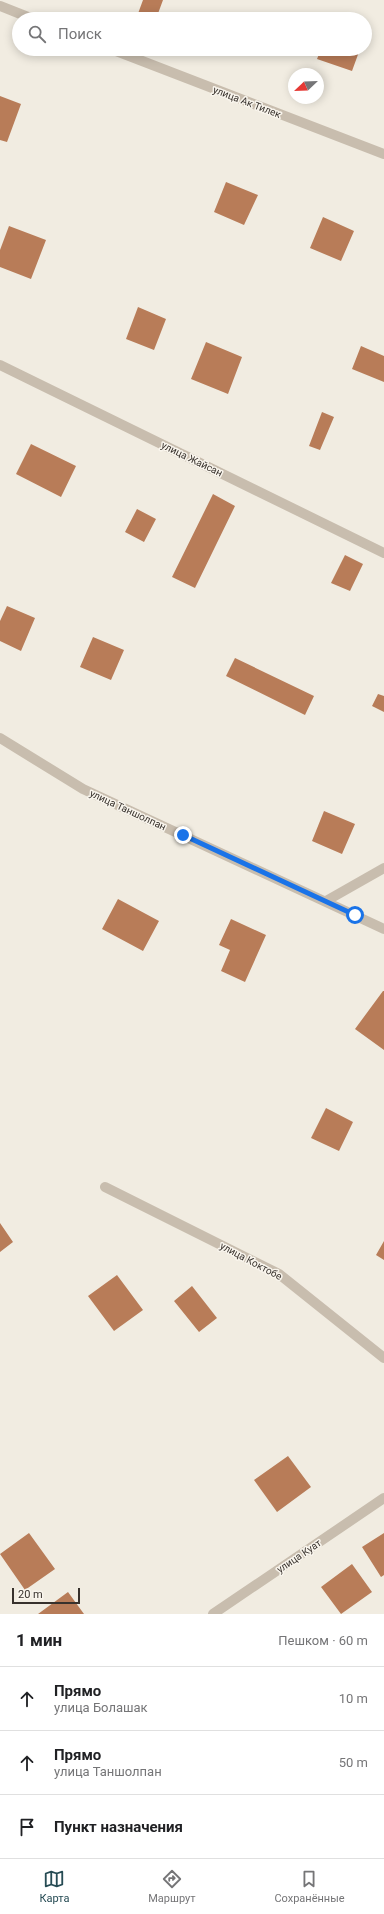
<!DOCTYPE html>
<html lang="ru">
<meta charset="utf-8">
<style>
:root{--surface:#fff;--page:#f6f6f6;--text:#202124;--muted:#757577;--line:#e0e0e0;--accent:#264b54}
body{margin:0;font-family:Roboto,sans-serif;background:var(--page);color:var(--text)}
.compass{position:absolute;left:288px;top:68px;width:36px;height:36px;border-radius:50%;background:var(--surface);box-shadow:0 2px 10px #0003;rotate:247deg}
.scale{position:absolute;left:12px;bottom:10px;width:68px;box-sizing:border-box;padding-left:4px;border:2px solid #37312c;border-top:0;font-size:11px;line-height:14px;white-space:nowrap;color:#37312c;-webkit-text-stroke:3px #f9f5ed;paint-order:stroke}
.stop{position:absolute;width:12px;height:12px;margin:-9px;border:3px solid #1a73e8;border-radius:50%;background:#fff}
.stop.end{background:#1a73e8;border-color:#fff;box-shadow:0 1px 4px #0008}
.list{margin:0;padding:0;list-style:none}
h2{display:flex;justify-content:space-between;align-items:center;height:52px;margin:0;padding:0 16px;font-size:17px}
h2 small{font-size:13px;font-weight:400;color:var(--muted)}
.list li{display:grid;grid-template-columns:26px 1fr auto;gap:12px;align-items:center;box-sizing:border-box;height:64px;padding:0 16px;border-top:1px solid var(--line)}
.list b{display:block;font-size:15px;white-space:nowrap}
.list p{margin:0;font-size:13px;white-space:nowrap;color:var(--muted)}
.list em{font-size:13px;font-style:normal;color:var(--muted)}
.icon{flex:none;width:22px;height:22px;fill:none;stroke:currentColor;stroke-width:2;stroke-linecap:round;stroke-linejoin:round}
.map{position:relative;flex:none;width:384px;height:1614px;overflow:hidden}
.search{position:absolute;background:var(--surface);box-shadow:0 2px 10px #0003;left:12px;right:12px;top:12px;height:44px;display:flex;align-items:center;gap:10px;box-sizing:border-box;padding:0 14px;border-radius:22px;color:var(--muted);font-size:15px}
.sheet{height:244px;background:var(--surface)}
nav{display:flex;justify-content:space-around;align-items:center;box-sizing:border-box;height:56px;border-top:1px solid var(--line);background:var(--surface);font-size:11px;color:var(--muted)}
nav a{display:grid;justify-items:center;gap:2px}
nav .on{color:var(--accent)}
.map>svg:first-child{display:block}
.building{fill:#b87c58}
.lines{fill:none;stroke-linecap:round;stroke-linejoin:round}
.minor{stroke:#c8bdae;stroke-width:10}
.route{stroke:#1a73e8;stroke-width:5}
.labels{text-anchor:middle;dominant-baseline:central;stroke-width:3;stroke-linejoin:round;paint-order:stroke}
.street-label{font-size:10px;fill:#37312c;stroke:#f9f5ed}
</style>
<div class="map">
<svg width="384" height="1614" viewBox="0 0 384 1614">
<rect width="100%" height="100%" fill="#f1ece1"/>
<path class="building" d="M143,0H163L156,19H136Z
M334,15L345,19H332Z
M321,49H360L352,71L317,59Z
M0,96L21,104L7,142L0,140Z
M226,182L258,195L244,225L214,212Z
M323,217L354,231L341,261L310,248Z
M9,226L46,240L31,279L0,267V250Z
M138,307L166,319L154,350L126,339Z
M206,342L242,357L228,394L191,379Z
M361,346L384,356V382L352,369Z
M322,412L334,417L320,450L309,446Z
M31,444L76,466L61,497L16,474Z
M213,494L235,506L195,588L172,577Z
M137,509L156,519L144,542L125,532Z
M345,555L363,564L350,591L331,583Z
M7,606L35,618L21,651L0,641V621Z
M93,637L124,650L111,680L80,667Z
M235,658L314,696L305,715L226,676Z
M378,694L384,696V712L372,706Z
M324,811L355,824L342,854L312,841Z
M118,899L159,921L143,951L102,929Z
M231,919L266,935L245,982L221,971L230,950L219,945Z
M383,991H384V1050L355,1029Z
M326,1108L353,1122L339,1151L311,1138Z
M0,1223L13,1242L0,1252Z
M384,1241V1260L376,1255Z
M117,1275L143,1310L114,1331L88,1296Z
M192,1286L217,1318L199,1332L174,1301Z
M288,1456L311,1487L277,1512L254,1480Z
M29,1533L55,1569L25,1590L0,1554Z
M384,1533V1575L381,1577L362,1547Z
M352,1564L372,1592L341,1614L321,1587Z
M68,1592L84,1614H38Z"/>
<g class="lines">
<path class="minor" d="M0,6L33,19
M111,49L384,154
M0,365L384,553
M0,738L83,789L384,929
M326,901L384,868
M105,1187L279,1274L384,1358
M213,1614L384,1498"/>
</g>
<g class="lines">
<path class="route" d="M183,835L355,915"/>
</g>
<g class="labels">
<g class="street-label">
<text transform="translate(247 102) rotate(21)">улица Ак Тилек</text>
<text transform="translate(192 459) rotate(26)">улица Жайсан</text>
<text transform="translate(128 810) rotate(25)">улица Таншолпан</text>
<text transform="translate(251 1261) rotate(28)">улица Коктобе</text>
<text transform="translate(299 1556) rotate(-34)">улица Куат</text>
</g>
</g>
</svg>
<svg class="compass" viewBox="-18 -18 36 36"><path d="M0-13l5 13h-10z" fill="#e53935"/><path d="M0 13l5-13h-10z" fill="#757577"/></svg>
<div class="scale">20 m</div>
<div class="stop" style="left:355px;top:915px"></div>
<div class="stop end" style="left:183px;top:835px"></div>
<div class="search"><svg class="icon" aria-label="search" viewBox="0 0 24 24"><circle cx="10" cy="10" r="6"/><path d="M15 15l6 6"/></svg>Поиск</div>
</div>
<section class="sheet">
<h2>1 мин<small>Пешком · 60 m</small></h2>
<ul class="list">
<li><svg class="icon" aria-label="ahead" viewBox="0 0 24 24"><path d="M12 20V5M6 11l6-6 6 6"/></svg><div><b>Прямо</b><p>улица Болашак</p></div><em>10 m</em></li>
<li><svg class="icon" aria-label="ahead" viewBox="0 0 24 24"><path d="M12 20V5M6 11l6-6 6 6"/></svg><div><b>Прямо</b><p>улица Таншолпан</p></div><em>50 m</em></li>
<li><svg class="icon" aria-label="arrive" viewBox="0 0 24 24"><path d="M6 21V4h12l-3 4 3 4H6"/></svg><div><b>Пункт назначения</b></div></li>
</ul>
</section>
<nav>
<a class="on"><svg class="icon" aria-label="map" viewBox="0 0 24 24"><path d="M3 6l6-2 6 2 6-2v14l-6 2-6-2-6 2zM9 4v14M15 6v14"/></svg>Карта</a>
<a><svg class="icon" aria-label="directions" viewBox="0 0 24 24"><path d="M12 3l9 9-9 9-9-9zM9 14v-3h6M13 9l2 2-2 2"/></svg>Маршрут</a>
<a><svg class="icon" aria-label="saved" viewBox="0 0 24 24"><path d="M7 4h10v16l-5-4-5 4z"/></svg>Сохранённые</a>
</nav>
